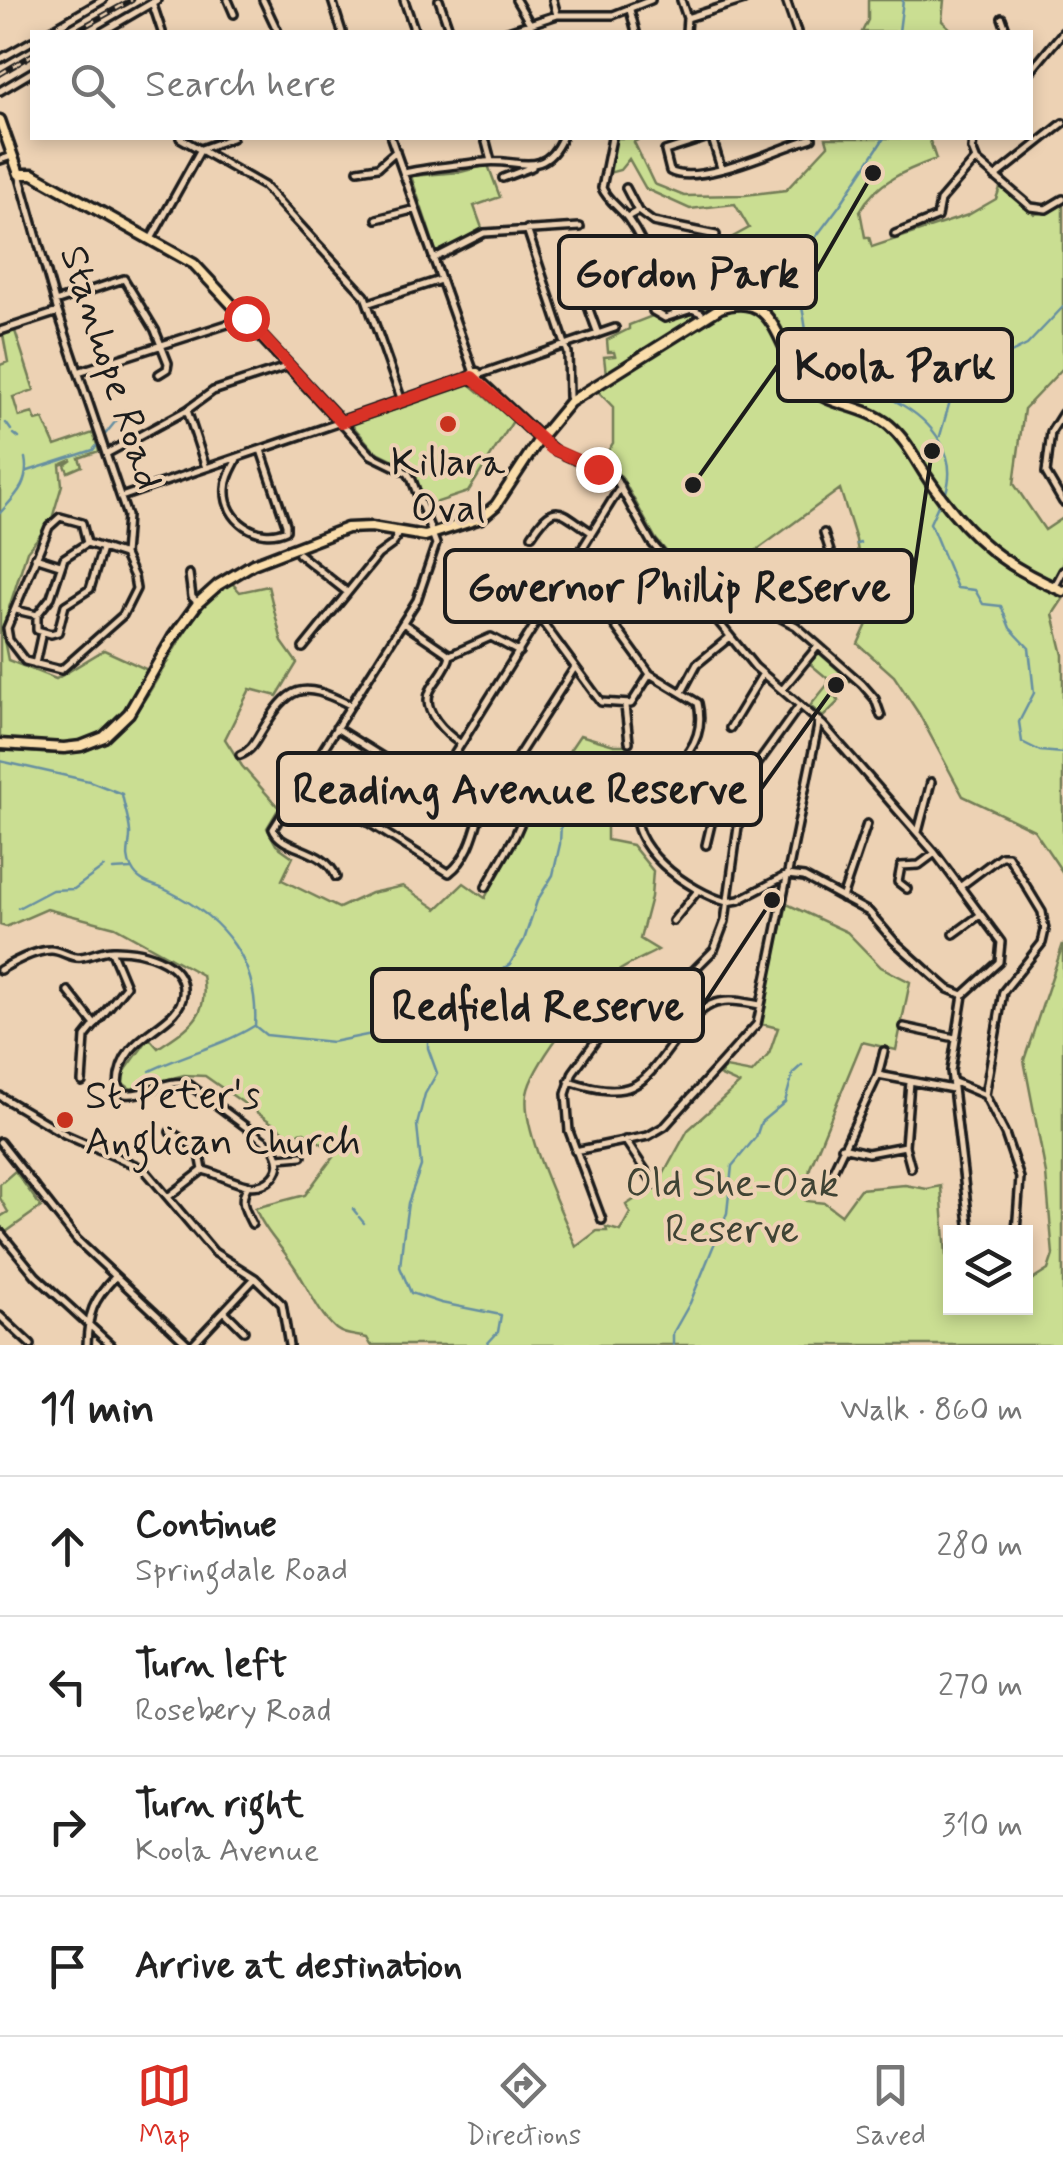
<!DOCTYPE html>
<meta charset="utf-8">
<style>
:root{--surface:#fff;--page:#f6f6f6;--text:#222;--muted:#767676;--line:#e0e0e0;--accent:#d93025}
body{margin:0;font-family:Mynerve,sans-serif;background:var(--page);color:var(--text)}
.controls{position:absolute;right:30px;bottom:30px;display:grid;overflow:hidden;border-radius:0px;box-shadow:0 5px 15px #0003}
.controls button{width:90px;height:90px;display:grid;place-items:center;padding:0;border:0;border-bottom:2px solid var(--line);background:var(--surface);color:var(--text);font:50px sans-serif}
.stop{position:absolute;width:30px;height:30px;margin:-22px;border:8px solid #d93025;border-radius:50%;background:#fff}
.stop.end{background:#d93025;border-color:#fff;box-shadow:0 2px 10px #0008}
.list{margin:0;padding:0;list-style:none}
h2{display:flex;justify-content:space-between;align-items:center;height:130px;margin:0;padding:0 40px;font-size:42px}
h2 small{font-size:32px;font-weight:400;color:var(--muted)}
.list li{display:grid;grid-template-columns:65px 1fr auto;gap:30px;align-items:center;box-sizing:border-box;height:140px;padding:0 40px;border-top:2px solid var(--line)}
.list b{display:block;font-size:38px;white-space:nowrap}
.list p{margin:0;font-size:32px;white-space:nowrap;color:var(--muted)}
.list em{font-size:32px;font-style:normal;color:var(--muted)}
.icon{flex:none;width:55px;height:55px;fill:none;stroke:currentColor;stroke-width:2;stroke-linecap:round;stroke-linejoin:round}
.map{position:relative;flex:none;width:1063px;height:1345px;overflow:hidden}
.search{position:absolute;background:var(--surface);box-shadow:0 5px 15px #0003;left:30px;right:30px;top:30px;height:110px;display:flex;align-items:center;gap:25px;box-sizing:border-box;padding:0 35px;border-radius:0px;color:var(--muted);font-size:38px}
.sheet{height:690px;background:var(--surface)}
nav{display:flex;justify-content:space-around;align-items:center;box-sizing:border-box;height:140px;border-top:2px solid var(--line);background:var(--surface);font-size:28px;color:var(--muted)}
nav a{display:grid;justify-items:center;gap:5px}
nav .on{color:var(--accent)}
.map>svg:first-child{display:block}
.green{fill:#cade92;stroke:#737d57;stroke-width:2.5}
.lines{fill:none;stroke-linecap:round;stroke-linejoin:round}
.stream{stroke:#668fa1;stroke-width:2.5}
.minor-casing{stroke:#1c1c1c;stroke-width:12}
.major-casing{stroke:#1c1c1c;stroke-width:15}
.minor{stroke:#edd2b4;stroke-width:5}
.major{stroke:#faddab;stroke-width:8}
.rail-casing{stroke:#1c1c1c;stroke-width:6}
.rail{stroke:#edd2b4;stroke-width:2.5;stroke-dasharray:8;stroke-linecap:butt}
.route{stroke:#d93025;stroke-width:12}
.poi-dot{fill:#c8321e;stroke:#edd2b4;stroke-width:4}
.labels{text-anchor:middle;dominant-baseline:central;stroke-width:8;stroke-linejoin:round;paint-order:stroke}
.street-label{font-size:40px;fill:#1c1c1c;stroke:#edd2b4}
.poi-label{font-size:40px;fill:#1c1c1c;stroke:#edd2b4}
.park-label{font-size:40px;fill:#3f4334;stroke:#edd2b4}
.leader{fill:none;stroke:#1c1c1c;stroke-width:4}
.callout-dot{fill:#1c1c1c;stroke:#edd2b4;stroke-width:4}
.callout{fill:#edd2b4;stroke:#1c1c1c;stroke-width:4}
.callout-label{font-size:42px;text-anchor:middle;font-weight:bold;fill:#1c1c1c}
</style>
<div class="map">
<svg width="1063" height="1345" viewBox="0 0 1063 1345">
<rect width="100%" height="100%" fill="#edd2b4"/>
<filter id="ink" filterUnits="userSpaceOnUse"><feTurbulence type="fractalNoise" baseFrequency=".01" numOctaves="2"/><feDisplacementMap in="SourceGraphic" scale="20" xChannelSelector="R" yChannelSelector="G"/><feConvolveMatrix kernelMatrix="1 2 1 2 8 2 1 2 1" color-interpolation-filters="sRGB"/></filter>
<g filter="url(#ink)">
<path class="green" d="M868,0H944L942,21L954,32H862L868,20Z
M614,138H642L634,142L654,184L684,196L745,195L786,190L828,145L826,138H929L936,159C906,170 876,182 860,211L865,237H869L872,247L968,215L996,199L1001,185L1030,207L1034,214L1050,212L1063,202V368L1024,409L1014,484L1045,530L1063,518V565L1050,589L1063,599L1053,614L1063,655V873L1034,830L963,796L919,714L894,676L858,644L869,620L856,540L840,489L700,592L656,539L621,476L600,464L613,443V407L596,389L607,383L604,357L615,356L614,352H608L607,340L629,329V325L732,285L723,263L674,277L676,259L662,248L709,250L749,228L735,204L690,209L646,189L629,159L620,170L605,174Z
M488,165L500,197L474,206L482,228L437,254L411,176L461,172Z
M15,331L34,390L13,397L19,417L33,413L36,421L43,419L55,446L93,433L99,451L79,458L82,466L68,472L65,465L72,460L60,465L62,485L51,522L27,551L2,630L8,660L56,679L104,650L148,670C103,753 87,745 0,739V365L8,362L3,335Z
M469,383L513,421L468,492L426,506L412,469L374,450L352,425L353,421L375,414L377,416Z
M231,582L240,592L268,586L282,642L297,663L277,696L250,689L225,739L242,766L279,808L267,828L276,845L293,857L282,880L339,908L371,893L403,886L437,909L464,883L485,898L538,797L580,735L614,745H630L632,764L607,803V840L632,845L653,871L651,897L640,939L658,950C641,959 619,968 605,981C583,1002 532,1065 527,1094C521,1130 562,1211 576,1247L597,1231H607L606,1227L620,1231L630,1213L626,1205L658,1184L688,1130L739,1084L719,1075L726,1068L752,1073L769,1054L778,1028L762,1024L768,994L765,993L777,934H780L787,904L847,932L881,967L910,982L896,1050L862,1042L810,1168L806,1201L825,1203L841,1215L860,1189L905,1185L927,1189L941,1186L946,1255H950V1308H1026V1284L1048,1270L1053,1255L1046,1174L1024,1060L1063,944V1345H371L367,1338C355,1335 345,1336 336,1329C317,1312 309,1289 296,1269C282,1247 265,1232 255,1208L305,1195L336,1153L304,1132L289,1135L205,1076L184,1075L131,1089L121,1082L122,1075L149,1038L158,1048C190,1026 210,1017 202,975L115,927L47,909L6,927L0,925V750C26,751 53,756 78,752C152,739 167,622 231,582Z
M819,653L850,680L835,697L839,701L823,717L810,706L828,684L827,678L809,663Z
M15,1171L41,1207L6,1232L0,1225V1217L8,1212L0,1198V1184Z"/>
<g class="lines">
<path class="stream" d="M899,32L903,0
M656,249L726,262L742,272L788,274C790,285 797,291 800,301C808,323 803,348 821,366C845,390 872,387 897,402C932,421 960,455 945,495
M790,271L840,205L884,138
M6,423L11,430
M14,434L19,438
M940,436L950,401L962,383L985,366L1027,345L1063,307
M103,437L124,411
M28,471L93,450L99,443
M940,501L930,523L957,588L975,590L983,604L1001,606L1010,628L1029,648L1034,693L1019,722L1022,742L1040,751L1063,753
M0,513C16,495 30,483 25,458
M857,544L860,543
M0,761L89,781L122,794C124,806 129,819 130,832C131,846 124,855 132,869C140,885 156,884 170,892C225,919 259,963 255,1026L266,1035L332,1042L397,1029L428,1034V1048L437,1073L425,1094L417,1125L421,1166L408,1203L403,1239L400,1267L411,1293L441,1303L501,1315L498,1332L486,1345
M113,870L131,869
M18,908L52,890L74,889L104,867
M429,1034L451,1019L481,1007L499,972L510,964L524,940L537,901L553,875L560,844L563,780
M150,1071C184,1054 222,1046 254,1026
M353,1209L357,1214
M359,1217L364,1223
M673,1345V1333L690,1303L727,1213L732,1166L756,1137L761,1122L785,1102L793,1073L802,1065"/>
<g class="minor-casing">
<path id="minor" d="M228,0L234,14
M263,0L278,32
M332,0L342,32
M404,0L415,32
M439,0L450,32
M516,0L535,32
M553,0L557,15
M681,0L687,18L686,32
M786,0L797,32
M152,2L162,32
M630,10L636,32
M687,18L744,0
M1002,18L1007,32
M48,32L103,0
M102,32L157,0
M505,32L557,15H613L651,0
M0,59L32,41
M1030,72L1063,32
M0,91L32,72
M180,138L264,186L365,296L402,401
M391,138L474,373
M485,138L491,161
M612,138L602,188C608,201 620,208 628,219C651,252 653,272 653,311L665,318L692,309L701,313
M705,138L665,151L670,171C698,187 780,148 812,138
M712,138L721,168
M0,160L12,156
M976,160L1031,207L1046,209L1063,199
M358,170L378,167L396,151
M404,173C430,167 458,165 484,162C515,157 543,181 562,138
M19,174L58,312L127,516L124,555L134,577L136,589L123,615L61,670L25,661L9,640L7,628L49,527L60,517L82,523L87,543
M995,177L1063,123
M503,178L532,167
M626,188L638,211
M627,217L638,211L653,222L716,235
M377,219L416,209
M527,229L568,353L569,397
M895,234L937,217L940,201L976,159L972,149L973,138
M151,239L201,149L232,138
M433,259L484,233L580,227
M585,284L586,301L598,334
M55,302L124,279L155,330L168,363L167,369L159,374
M369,303L440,280
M674,314C684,303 696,295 711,299L715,294L729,288
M0,331L58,312
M78,372L243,319
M478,375L615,328
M187,410L206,468
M1063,413L1051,432L1046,473L1063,502
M540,438L556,451L615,478L651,542L704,604
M106,454L187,410L213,391L289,366
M237,459C232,469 226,478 226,489C224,520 258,543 286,530V524L261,450
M121,497L341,422L371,455L408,473L412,480L436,544L417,600L273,829C281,851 325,847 336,877
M824,533L835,567L830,578
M532,535C556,499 559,511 591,532
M87,543L64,558L51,597L37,615V630L51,634L58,632L65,605L90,589L102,549
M87,543L124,555
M299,554L347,592
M35,557L60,565
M572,567L650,674L698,703C707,743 681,763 653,785C647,790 640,794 638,801C622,846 692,893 727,902
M189,574L192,597L198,603
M1055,586L1063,571
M740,598C744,559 782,564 810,571C817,573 827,574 832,580C837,586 838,596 839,603
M709,604L743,598L796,626L862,684L875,699L881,716
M708,609L755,667L823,725L935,853L1001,942L999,962L963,995L951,1071L970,1232
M16,610L37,615
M540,619L601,702L631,704L650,674
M403,623L450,655C447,670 436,678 430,691C421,711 446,734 461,744
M303,648L378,555L393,544L398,533
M450,655L491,637L519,652
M35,664L42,632
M782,690L818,646
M682,692L697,664L730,637
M625,706L629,742
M336,728L426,784H436L621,486
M730,728L762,675
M240,755C251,751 255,742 261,732C290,685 300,680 350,705
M302,781L449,873C467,859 473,838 479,817L575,667
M918,832L931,782
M706,845L711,824L734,793H743
M961,886L1001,856H1008L1042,912L1045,930L1042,943L1003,992L985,1095
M486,887L515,836L537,786L511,767
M907,889L898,882L901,866L919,865L935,853
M842,898L867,824
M727,902L739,900L787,875L804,877L869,912L894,941L932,975L948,989L963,995
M673,921L696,893
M954,934L980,915
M0,970C13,962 36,950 51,950C62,950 70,959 81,957C91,956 101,950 112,950C137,949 186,959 183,994C180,1028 119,1032 118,1085L125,1094C147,1096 166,1079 187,1083L273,1147C279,1157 282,1167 273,1177C254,1198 225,1175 203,1170L168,1197
M68,991L95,1025
M904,1027L955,1038
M878,1075L953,1089
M569,1081C644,1106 645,1076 688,1024C697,1014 707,1004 720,1002C733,999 748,1003 760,1005
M952,1081L985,1095L1005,1134L1020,1178L1016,1232
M82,1082L85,1037L126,986L111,950
M910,1082L905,1146L911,1168
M0,1096L66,1135L144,1169L214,1252L255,1278L282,1304L289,1345
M170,1132L199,1149L203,1170
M625,1140L655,1185
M0,1142L77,1240L189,1345
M842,1147L868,1153L905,1146
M575,1151L648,1136L665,1126L757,1024L819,721
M279,1158L302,1156
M831,1175L878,1075L884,1051
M247,1187C239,1201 245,1210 252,1224
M602,1220L569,1131L566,1094L573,1072L597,1039L641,994L691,973L714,950L725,921L744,783L800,705
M0,1232L36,1276L111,1345
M224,1311L244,1331
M0,1316L31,1345
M87,1345C88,1313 93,1300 115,1277
M192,1345L255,1278"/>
</g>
<g class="major-casing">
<path id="major" d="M0,120L19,174H33L194,264L341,422L472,377
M477,373L478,378L473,379V374Z
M477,379L540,438
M0,744L64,748L81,746L104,737L129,713L173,637L198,603L218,585L253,564L347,528L371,527L425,536L481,518L496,505L540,438L570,402L720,308C779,287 777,355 807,385C829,407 864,404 889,425C909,442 918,466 934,487C971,539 1004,566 1063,591"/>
</g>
<use href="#minor" class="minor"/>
<use href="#major" class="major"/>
<g class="rail-casing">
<path id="rail" d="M74,32L132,0
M0,74L32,55"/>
</g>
<use href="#rail" class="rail"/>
</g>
</g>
<g class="lines" filter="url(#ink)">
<path class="route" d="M246,318L341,422L472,377L552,449L598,469"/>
</g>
<g class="poi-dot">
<circle cx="448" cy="424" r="10"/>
<circle cx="65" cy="1120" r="10"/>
</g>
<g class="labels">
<g class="street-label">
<text transform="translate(110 368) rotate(72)">Stanhope Road</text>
</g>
<g class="poi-label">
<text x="448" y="464">Killara<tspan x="448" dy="46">Oval</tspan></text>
<text x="85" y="1097" text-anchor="start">St Peter's<tspan x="85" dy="46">Anglican Church</tspan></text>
</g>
<g class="park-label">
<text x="732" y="1185">Old She-Oak<tspan x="732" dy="46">Reserve</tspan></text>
</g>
</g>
<path class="leader" d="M873 173L816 272M693 485L778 365M932 451L912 586M836 685L761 789M772 900L703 1005"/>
<g class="callout-dot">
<circle cx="873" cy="173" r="10"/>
<circle cx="693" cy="485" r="10"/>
<circle cx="932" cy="451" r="10"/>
<circle cx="836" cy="685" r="10"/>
<circle cx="772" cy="900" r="10"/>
</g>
<g class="callout">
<rect x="559" y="236" width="257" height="72" rx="10"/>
<rect x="778" y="329" width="234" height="72" rx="10"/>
<rect x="445" y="550" width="467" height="72" rx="10"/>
<rect x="278" y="753" width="483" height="72" rx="10"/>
<rect x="372" y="969" width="331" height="72" rx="10"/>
</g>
<g class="callout-label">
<text x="687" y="287">Gordon Park</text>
<text x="895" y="380">Koola Park</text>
<text x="679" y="601">Governor Phillip Reserve</text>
<text x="520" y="803">Reading Avenue Reserve</text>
<text x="538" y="1020">Redfield Reserve</text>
</g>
</svg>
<div class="controls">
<button><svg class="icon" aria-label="layers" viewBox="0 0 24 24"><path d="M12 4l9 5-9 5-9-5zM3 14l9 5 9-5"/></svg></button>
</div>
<div class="stop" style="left:246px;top:318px"></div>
<div class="stop end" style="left:598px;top:469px"></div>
<div class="search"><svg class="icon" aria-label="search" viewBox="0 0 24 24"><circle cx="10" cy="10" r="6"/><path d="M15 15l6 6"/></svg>Search here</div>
</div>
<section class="sheet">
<h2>11 min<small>Walk · 860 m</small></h2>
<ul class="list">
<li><svg class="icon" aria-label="ahead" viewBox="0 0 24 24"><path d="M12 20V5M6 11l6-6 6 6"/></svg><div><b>Continue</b><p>Springdale Road</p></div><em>280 m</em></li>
<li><svg class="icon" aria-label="left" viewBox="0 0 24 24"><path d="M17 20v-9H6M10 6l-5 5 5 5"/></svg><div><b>Turn left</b><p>Rosebery Road</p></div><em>270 m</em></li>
<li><svg class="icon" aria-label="right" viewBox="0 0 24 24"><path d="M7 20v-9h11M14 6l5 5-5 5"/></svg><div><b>Turn right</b><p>Koola Avenue</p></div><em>310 m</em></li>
<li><svg class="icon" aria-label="arrive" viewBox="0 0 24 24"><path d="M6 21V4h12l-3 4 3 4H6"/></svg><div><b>Arrive at destination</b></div></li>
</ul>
</section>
<nav>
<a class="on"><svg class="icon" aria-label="map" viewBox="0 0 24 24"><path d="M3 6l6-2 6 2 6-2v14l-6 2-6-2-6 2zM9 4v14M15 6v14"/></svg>Map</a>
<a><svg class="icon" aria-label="directions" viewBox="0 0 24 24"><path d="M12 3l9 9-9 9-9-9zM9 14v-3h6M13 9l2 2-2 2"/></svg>Directions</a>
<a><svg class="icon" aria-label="saved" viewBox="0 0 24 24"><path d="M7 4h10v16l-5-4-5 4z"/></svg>Saved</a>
</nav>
